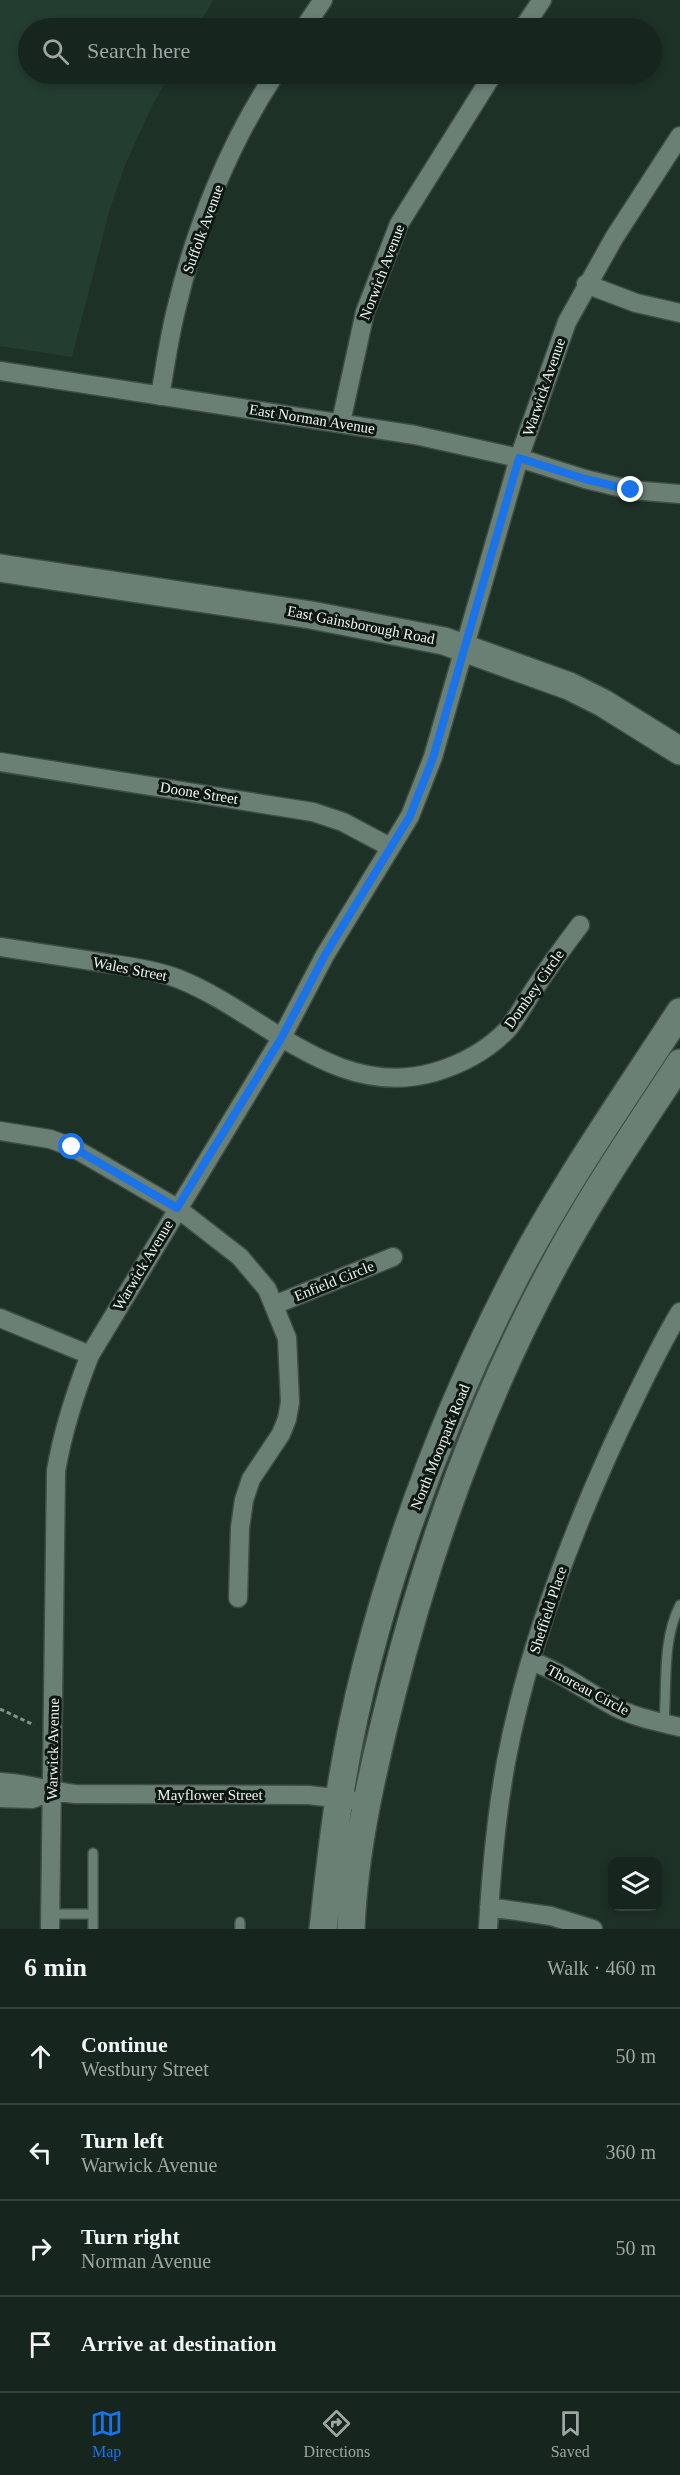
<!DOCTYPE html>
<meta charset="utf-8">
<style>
:root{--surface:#16251d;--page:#1f2d26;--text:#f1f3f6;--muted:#9ea5a4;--line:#35423b;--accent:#1a73e8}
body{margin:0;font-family:"Times New Roman",serif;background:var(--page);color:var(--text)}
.controls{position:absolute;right:18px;bottom:18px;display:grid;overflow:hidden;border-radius:12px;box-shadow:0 3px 9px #0003}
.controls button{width:54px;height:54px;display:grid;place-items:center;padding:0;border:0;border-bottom:2px solid var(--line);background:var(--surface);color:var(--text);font:30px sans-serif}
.stop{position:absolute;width:18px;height:18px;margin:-14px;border:4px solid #1a73e8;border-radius:50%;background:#fff}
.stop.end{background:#1a73e8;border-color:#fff;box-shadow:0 2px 6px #0008}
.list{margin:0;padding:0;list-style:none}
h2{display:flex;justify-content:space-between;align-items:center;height:78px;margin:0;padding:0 24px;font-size:26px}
h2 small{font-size:20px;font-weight:400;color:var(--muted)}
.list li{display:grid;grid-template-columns:39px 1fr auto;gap:18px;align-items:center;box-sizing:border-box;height:96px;padding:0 24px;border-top:2px solid var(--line)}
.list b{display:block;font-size:22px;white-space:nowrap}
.list p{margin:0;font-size:20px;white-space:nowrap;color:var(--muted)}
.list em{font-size:20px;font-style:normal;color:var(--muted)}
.icon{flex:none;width:33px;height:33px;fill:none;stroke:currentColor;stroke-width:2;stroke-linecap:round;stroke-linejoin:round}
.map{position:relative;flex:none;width:680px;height:1929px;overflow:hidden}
.search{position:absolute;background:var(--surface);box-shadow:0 3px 9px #0003;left:18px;right:18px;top:18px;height:66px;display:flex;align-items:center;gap:15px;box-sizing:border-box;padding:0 21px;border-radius:33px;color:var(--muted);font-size:22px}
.sheet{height:462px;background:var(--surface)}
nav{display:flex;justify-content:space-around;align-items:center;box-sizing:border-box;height:84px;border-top:2px solid var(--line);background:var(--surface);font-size:16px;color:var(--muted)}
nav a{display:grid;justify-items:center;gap:3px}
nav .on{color:var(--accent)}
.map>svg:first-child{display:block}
.built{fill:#233d30}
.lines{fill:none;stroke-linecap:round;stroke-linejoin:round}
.lane-casing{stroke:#3e4e46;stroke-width:12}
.street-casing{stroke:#3e4e46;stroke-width:21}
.secondary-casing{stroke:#3e4e46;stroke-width:30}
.path{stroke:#819088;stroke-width:3;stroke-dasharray:4.5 3;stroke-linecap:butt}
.lane{stroke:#6b8074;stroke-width:9}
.street{stroke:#6b8074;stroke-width:18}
.secondary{stroke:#6b8074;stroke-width:27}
.route{stroke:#1a73e8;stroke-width:8}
.labels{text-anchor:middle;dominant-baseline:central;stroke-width:6;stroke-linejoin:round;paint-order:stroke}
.street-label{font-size:15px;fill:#ebf6f0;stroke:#0e1712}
</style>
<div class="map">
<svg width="680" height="1929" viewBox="0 0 680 1929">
<rect width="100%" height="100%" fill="#1e3127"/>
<path class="built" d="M0,0H213L197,28H28V74H170L153,104L125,165L109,212L72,357L0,346Z"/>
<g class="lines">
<g class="lane-casing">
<path id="lane" d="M664,1723C667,1686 662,1639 680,1605
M51,1914H92
M93,1929V1853
M240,1929V1922"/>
</g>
<g class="street-casing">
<path id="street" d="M304,28L323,0
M523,28L542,0
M586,284L636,303L680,313
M0,371L415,435L519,458L585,479L631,490L680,494
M160,396C165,368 169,338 176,310C195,228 229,144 275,74
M341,422L365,312L399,224L493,74
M0,762L313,812L343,822L390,847
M0,947C33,952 66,957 99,962C125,966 153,969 179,979C264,1013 335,1101 435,1072C462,1064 488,1050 508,1029C517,1018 525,1003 533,991C548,968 564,946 580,925
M0,1131L50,1139L72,1147L177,1208L240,1257L267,1289L287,1338L290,1402L287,1419L281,1434L251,1479L244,1500L240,1528L238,1598
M274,1305L393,1257
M0,1318L90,1355
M531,1661C562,1672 588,1693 617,1708C637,1718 659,1722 680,1727
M0,1782C26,1783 49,1791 75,1794L309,1795L351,1800
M0,1798L32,1799L53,1791
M489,1907L551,1916L593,1929
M50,1929L56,1471C63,1430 75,1393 90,1355L282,1037L325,955L410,816L433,757L519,458L567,322L614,238L680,136
M488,1929C491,1874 496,1817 506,1762C527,1649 570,1537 618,1433C638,1392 657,1350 680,1312"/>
</g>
<g class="secondary-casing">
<path id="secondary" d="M0,568L311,615L444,641L569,686L603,703L680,751
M323,1929C328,1886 332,1843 339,1800C365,1627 430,1444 509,1289C558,1192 621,1103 680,1012
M351,1929C354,1851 372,1773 391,1697C428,1549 479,1406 551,1271C589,1199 635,1132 680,1063"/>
</g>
<path class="path" d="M0,1709L34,1725"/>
<use href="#lane" class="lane"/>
<use href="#street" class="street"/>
<use href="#secondary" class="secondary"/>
</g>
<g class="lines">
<path class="route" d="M72,1147L177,1208L282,1037L325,955L410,816L433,758L519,458L585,479L631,490"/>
</g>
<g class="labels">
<g class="street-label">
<text transform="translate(203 229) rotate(-70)">Suffolk Avenue</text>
<text transform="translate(382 272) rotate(-69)">Norwich Avenue</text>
<text transform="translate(544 387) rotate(-71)">Warwick Avenue</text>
<text transform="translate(312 419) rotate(9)">East Norman Avenue</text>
<text transform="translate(361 625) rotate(11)">East Gainsborough Road</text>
<text transform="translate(199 793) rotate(9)">Doone Street</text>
<text transform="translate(130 969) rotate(11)">Wales Street</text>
<text transform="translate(534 989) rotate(-55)">Dombey Circle</text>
<text transform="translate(143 1265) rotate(-59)">Warwick Avenue</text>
<text transform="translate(334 1281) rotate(-22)">Enfield Circle</text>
<text transform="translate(440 1447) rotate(-68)">North Moorpark Road</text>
<text transform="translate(548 1610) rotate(-72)">Sheffield Place</text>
<text transform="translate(588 1690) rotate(28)">Thoreau Circle</text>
<text transform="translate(53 1749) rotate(-89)">Warwick Avenue</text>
<text x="210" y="1795">Mayflower Street</text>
</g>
</g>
</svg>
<div class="controls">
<button><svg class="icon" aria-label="layers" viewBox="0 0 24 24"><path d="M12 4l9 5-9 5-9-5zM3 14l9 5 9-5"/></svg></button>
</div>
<div class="stop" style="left:72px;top:1147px"></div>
<div class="stop end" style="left:631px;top:490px"></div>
<div class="search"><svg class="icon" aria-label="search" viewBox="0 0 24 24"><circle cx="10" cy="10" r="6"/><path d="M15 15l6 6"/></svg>Search here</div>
</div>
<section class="sheet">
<h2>6 min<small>Walk · 460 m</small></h2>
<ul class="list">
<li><svg class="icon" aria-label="ahead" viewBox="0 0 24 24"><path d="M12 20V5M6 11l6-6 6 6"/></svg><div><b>Continue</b><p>Westbury Street</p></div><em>50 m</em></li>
<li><svg class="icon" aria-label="left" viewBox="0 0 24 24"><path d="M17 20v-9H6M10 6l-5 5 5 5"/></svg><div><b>Turn left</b><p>Warwick Avenue</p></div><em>360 m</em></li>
<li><svg class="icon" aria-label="right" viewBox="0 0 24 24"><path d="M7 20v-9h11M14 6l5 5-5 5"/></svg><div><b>Turn right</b><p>Norman Avenue</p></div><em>50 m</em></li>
<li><svg class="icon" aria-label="arrive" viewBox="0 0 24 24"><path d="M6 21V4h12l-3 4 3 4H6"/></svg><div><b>Arrive at destination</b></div></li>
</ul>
</section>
<nav>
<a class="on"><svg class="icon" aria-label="map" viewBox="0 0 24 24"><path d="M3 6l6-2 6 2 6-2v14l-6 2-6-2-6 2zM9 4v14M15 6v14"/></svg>Map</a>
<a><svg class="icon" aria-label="directions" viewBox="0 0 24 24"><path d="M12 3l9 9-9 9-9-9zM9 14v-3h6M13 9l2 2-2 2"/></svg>Directions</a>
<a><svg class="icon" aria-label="saved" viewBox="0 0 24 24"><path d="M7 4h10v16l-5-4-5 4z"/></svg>Saved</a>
</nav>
